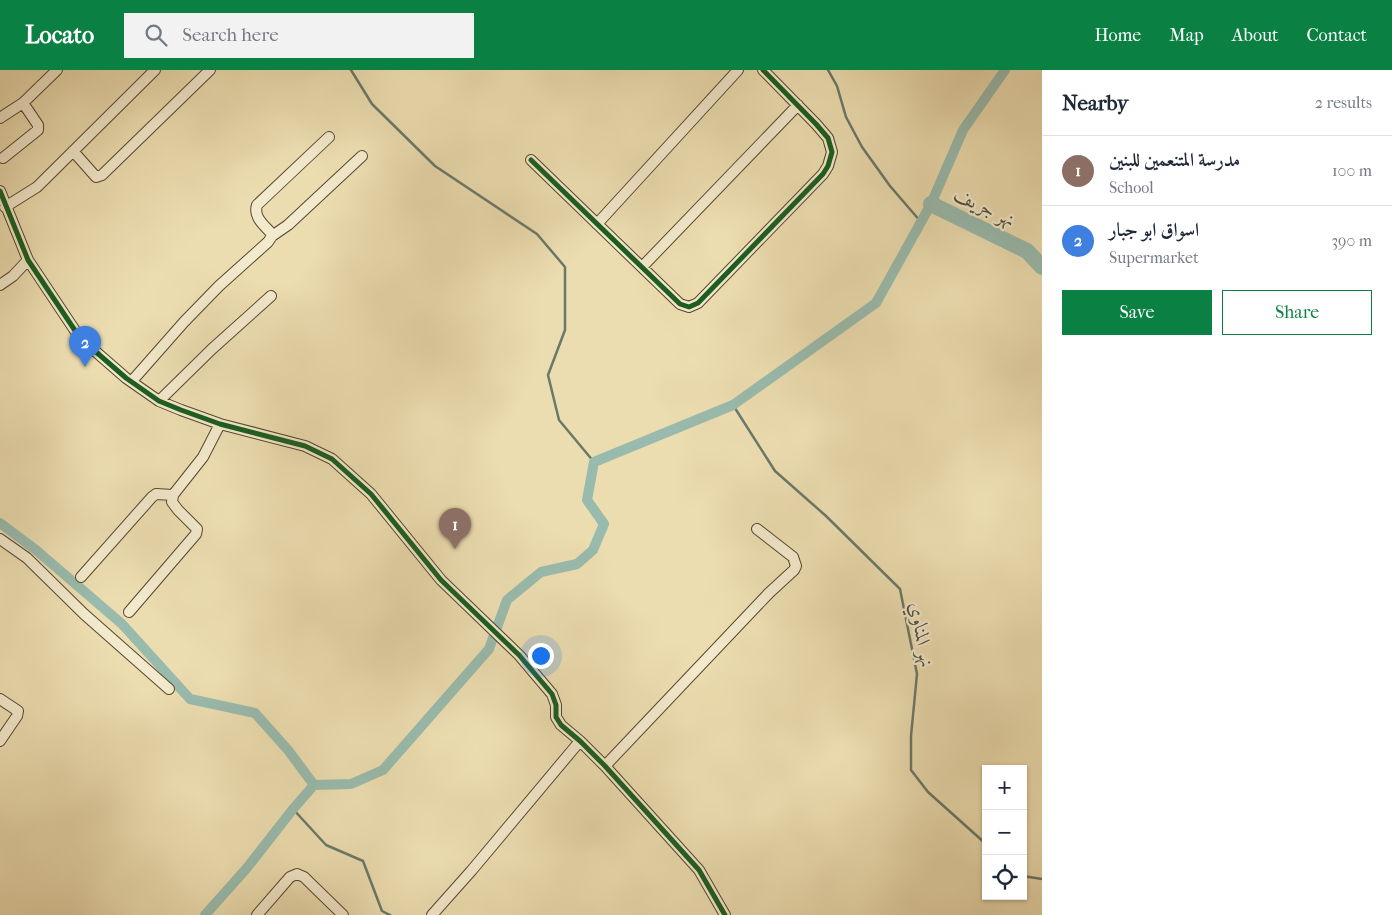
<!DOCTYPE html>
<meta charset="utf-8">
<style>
:root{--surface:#fff;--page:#f2f2f3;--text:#1f2937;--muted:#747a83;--line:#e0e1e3;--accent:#0b8043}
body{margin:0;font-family:"IM FELL French Canon",Amiri,serif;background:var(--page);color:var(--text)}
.controls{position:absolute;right:15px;bottom:15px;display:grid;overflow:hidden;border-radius:0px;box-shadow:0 1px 4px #0004}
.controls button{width:45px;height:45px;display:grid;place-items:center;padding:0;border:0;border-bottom:1px solid var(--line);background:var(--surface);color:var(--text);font:25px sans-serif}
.you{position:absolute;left:540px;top:585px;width:18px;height:18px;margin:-12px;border:4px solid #fff;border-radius:50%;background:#1a73e8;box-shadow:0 0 0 8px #1a73e833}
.badge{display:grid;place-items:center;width:32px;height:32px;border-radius:50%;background:var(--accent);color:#fff;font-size:16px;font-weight:700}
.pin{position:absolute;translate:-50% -41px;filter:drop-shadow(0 1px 2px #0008)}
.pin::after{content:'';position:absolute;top:26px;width:18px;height:15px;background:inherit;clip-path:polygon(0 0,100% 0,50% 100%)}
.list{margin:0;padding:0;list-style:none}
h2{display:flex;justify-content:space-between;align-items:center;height:65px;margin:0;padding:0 20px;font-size:21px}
h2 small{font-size:16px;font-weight:400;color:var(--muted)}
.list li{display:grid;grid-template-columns:32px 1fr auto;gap:15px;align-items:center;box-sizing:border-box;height:70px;padding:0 20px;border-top:1px solid var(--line)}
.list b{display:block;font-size:19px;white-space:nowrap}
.list p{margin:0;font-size:16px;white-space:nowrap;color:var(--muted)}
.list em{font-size:16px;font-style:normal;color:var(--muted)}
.actions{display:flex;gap:10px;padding:15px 20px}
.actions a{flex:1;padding:11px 0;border:1px solid var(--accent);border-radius:0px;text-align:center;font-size:18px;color:var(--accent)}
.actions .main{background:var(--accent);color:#fff}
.icon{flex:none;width:28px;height:28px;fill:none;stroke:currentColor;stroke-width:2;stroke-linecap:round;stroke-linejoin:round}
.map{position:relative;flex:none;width:1042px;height:845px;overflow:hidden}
header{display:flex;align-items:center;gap:30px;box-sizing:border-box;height:70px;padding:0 25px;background:var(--accent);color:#fff}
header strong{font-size:24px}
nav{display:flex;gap:28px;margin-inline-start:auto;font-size:18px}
.search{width:350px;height:45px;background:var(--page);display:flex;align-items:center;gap:12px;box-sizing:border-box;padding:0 18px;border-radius:0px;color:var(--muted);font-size:19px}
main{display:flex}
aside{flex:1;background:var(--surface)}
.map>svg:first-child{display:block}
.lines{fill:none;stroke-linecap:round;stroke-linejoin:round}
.stream{stroke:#69796a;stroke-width:2.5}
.canal{stroke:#99bbad;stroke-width:10}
.river{stroke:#99bbad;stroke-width:16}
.street-casing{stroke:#544830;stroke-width:12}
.street{stroke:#f3e9cc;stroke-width:10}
.cycleway-casing{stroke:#f3e9cc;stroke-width:8}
.cycleway{stroke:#1b5e20;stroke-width:5}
.labels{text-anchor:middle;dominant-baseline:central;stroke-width:4.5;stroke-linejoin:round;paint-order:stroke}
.water-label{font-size:20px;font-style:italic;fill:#4b5040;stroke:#f3e9cc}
</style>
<header>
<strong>Locato</strong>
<div class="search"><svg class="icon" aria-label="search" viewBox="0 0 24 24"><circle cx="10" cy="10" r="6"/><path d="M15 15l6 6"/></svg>Search here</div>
<nav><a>Home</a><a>Map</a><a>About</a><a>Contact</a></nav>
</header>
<main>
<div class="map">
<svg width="1042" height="845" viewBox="0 0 1042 845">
<rect width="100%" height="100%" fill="#ecddb0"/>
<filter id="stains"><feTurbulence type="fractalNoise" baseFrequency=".004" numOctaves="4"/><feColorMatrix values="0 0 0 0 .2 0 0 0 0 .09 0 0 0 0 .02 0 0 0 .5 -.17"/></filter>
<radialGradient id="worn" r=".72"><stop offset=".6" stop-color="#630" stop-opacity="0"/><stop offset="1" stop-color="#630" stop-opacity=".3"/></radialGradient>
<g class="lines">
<path class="stream" d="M351,0L372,34L435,96L537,164L565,197V260L548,305L559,350L594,392
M828,0L837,16L846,47L862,77L890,116L921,152
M733,335L775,401L826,446L900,519L917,604L911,666V700L928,722L986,774
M293,739L326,775L363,791L382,841L390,845
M1023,806L1042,809"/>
<path class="canal" d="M0,453L36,480L122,554L190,629L255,643L288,680L314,715
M205,845L246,799L293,739L314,715L351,714L383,700L489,579L507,530L541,502L577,494L593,480L604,454L587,430L594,392L733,335L876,233L931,134L963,60L1005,0"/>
<path class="river" d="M931,134L1027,181L1042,197"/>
<g class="street-casing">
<path id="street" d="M0,48L23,33L57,0
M73,81L96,107L102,105L210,0
M3,88L38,60V55L23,33
M531,90L680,234L689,237L698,233L823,104L828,96L832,82L828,68L816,54L763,0
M0,121L28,190L80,268L126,308L159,331L181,340L220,354L305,376L332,389L371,424L441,510L519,585L552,624L556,635V647L561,655L580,671L605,696L699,800L725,845
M5,137L37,117L155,0
M597,154L738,0
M272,166L288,155L362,86
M642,197L798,35
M0,215L13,206L28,190
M132,311L184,252L219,216L268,172L272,166L271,163C264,155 253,147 257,135L329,67
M159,331L212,279L271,226
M0,469L27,488L84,544L169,619
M81,507L152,427L156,424L173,425
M129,542L196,464L197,459L178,440L172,432L173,425L203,387L220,354
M0,629L18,641L17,646L0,671
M605,696L769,523L794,500L796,496L793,487L757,459
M257,845L290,807L297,804L304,807L343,845
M432,845L472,800L580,671"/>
</g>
<use href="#street" class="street"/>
<g class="cycleway-casing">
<path id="cycleway" d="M531,90L680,234L689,237L698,233L823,104L828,96L832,82L828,68L816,54L763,0
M0,121L28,190L80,268L126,308L159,331L181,340L220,354L305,376L332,389L371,424L441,510L519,585L552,624L556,635V647L561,655L580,671L605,696L699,800L725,845"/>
</g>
<use href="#cycleway" class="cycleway"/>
</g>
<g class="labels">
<g class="water-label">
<text transform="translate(985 137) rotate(26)">نهر جريف</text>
<text transform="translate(922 565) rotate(80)">نهر المناوي</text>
</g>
</g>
<rect width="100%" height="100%" filter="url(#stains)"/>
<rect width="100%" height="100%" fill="url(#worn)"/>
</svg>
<div class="controls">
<button>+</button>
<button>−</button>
<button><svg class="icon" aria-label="locate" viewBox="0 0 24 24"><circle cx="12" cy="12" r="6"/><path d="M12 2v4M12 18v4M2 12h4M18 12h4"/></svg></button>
</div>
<div class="you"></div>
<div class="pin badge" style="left:455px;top:479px;background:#8d6e63">1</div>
<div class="pin badge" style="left:85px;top:297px;background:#3f7fe0">2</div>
</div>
<aside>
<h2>Nearby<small>2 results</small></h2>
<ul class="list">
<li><span class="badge" style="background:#8d6e63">1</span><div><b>مدرسة المتنعمين للبنين</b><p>School</p></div><em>100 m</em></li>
<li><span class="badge" style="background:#3f7fe0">2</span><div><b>اسواق ابو جبار</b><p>Supermarket</p></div><em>390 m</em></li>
</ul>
<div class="actions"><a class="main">Save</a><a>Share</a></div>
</aside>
</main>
